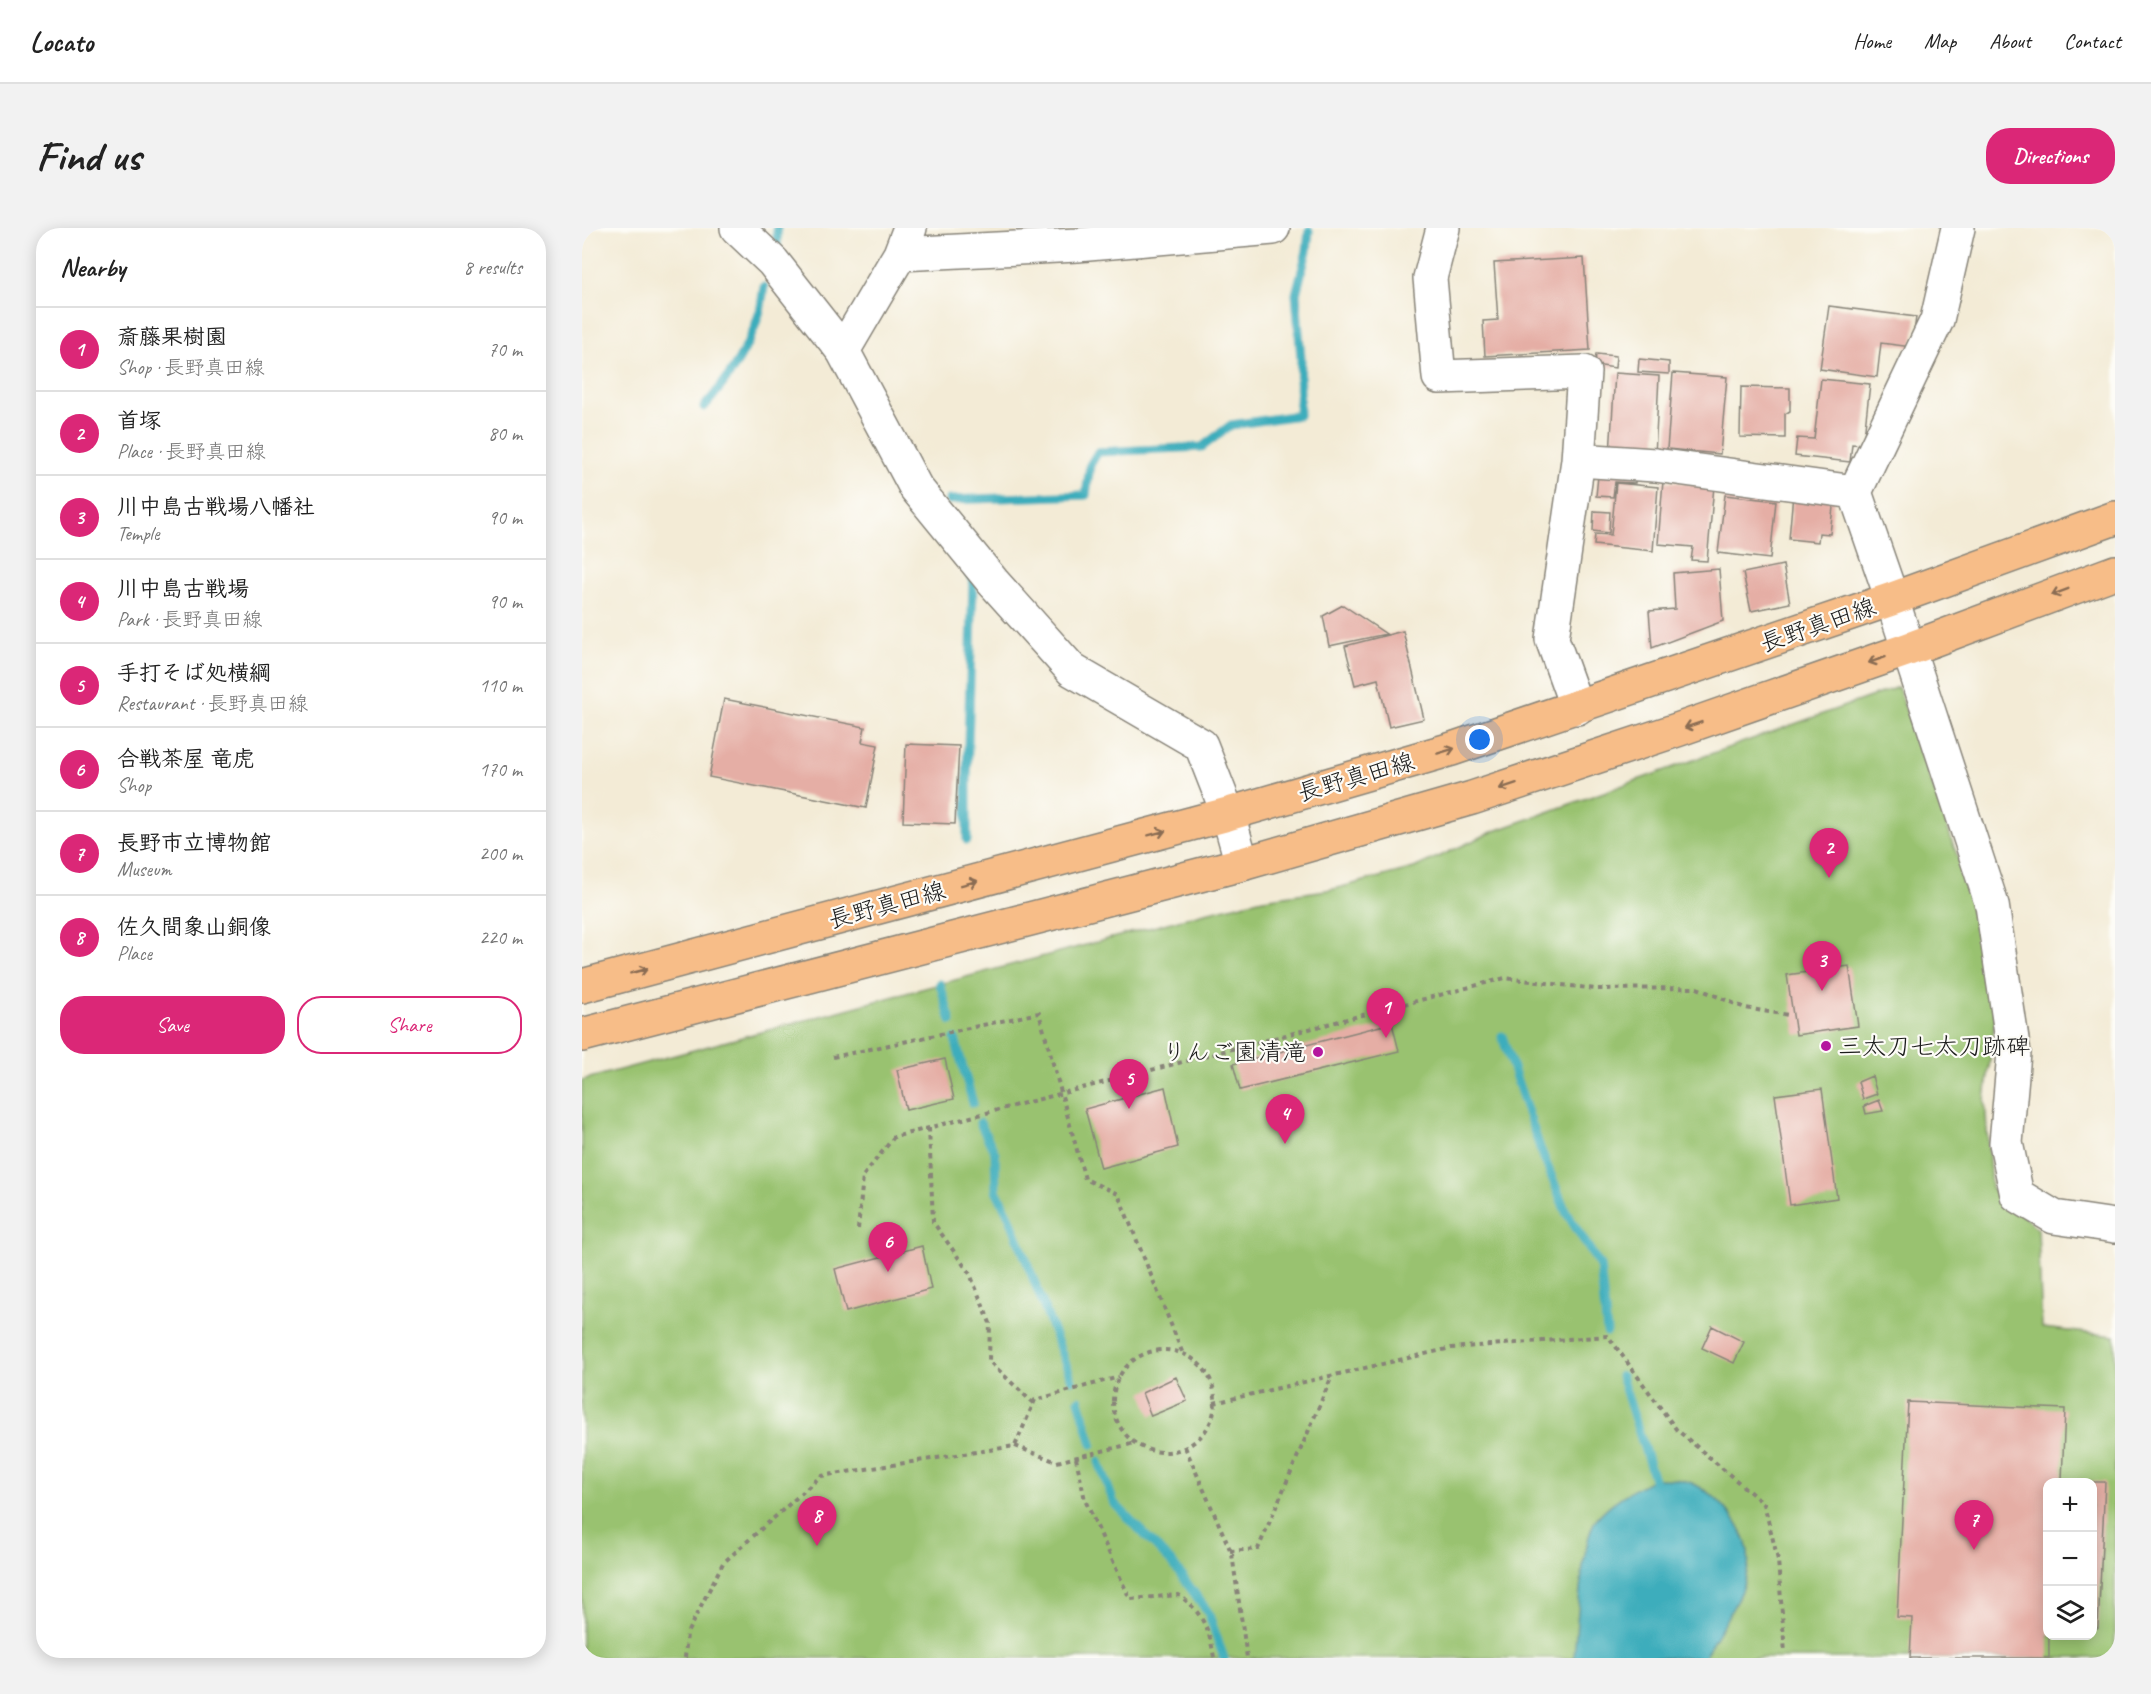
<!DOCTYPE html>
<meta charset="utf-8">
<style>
:root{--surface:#fff;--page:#f2f2f2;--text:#222;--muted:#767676;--line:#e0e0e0;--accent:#db2777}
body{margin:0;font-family:Caveat,"Klee One",sans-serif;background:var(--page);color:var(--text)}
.controls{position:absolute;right:18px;bottom:18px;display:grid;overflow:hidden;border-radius:12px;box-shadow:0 3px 15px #0003}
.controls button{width:54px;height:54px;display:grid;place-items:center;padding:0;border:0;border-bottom:2px solid var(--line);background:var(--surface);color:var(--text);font:30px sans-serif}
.you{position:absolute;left:898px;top:512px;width:21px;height:21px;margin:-15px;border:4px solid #fff;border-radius:50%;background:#1a73e8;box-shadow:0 0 0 9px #1a73e833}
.badge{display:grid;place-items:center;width:39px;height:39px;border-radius:50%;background:var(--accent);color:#fff;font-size:20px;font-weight:700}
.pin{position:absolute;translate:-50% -50px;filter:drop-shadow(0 2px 3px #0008)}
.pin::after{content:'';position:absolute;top:32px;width:21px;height:18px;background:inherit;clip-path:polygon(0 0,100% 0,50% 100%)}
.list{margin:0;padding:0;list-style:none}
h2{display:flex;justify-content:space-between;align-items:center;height:78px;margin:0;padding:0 24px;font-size:26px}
h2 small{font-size:20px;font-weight:400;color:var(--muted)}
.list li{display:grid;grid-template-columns:39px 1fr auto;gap:18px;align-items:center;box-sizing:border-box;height:84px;padding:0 24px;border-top:2px solid var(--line)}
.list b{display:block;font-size:22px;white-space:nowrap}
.list p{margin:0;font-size:20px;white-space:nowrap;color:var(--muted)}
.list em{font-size:20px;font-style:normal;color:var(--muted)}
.actions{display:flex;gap:12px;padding:18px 24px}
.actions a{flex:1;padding:14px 0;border:2px solid var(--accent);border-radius:24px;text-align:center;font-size:21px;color:var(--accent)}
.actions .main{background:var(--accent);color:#fff}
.icon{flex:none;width:33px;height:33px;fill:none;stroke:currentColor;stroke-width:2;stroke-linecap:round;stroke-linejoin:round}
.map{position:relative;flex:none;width:1533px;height:1430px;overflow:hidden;border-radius:24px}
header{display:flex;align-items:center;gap:36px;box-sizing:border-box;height:84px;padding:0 30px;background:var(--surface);border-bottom:2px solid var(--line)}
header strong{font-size:28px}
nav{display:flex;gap:33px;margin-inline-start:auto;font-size:21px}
.intro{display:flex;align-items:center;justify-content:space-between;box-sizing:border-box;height:144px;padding:0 36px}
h1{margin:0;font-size:42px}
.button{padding:15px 27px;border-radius:24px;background:var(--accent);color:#fff;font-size:21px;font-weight:700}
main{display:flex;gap:36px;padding:0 36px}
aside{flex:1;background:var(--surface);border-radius:24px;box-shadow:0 3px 15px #0003}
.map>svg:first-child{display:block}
.green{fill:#99c26f;stroke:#5a6f46;stroke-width:1.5;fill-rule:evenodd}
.water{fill:#3eadbc;stroke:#2d646c;stroke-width:1.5}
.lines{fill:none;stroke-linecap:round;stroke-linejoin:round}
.stream{stroke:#3eadbc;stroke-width:9}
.building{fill:#e5aea5}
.minor-casing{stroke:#888479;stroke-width:36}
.tertiary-casing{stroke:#888479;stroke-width:36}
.primary-casing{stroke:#888479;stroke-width:36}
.path{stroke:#888479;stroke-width:4;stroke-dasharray:4.5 4.5;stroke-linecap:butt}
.minor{stroke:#fff;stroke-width:33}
.tertiary{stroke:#fff;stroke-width:33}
.primary{stroke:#f7bd88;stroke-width:33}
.oneway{stroke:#8a6c52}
.poi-dot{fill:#b5179e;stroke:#fdfcf7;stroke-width:2}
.labels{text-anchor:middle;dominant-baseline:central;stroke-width:4.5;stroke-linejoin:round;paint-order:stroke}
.street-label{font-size:24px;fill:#1c1c1c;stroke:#fdfcf7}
.poi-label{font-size:24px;fill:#1c1c1c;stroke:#fdfcf7;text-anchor:start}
</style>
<header>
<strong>Locato</strong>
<nav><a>Home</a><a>Map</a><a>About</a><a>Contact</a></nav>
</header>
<div class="intro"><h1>Find us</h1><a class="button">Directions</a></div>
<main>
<aside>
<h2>Nearby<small>8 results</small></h2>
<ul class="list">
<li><span class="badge">1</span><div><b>斎藤果樹園</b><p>Shop · 長野真田線</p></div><em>70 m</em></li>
<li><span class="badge">2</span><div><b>首塚</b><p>Place · 長野真田線</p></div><em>80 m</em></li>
<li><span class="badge">3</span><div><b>川中島古戦場八幡社</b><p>Temple</p></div><em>90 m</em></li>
<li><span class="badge">4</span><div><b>川中島古戦場</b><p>Park · 長野真田線</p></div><em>90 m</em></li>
<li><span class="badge">5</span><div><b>手打そば処横綱</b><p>Restaurant · 長野真田線</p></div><em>110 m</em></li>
<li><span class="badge">6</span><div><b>合戦茶屋 竜虎</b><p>Shop</p></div><em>170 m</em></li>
<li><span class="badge">7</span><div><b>長野市立博物館</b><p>Museum</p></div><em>200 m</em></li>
<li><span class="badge">8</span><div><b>佐久間象山銅像</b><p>Place</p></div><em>220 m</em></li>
</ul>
<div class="actions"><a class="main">Save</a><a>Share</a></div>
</aside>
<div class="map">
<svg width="1533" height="1430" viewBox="0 0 1533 1430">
<rect width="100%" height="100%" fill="#fdfcf7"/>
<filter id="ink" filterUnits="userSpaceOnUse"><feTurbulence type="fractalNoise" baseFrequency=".0167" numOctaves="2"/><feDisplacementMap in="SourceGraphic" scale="12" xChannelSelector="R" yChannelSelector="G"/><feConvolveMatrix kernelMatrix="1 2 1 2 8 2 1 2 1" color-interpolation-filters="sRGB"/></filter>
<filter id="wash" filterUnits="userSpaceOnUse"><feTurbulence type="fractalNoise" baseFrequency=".008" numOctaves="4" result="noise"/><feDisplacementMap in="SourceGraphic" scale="24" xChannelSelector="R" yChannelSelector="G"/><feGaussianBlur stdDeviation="1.35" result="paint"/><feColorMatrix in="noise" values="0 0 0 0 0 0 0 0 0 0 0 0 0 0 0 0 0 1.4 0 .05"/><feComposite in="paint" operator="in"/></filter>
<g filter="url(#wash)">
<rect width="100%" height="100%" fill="#f3ebd6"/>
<path class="green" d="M1316,459L1402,704L1413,792L1403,872L1409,960L1456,1001L1460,1100L1533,1108V1430H0V852L619,686L681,671L752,661L832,640L910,604ZM1466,1254H1510V1408H1466Z"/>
<path class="water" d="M1072,1251C1084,1251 1101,1250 1112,1256C1142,1271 1174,1310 1165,1344C1158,1375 1136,1402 1122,1430H992C995,1401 999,1310 1015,1290C1031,1271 1051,1262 1072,1251Z"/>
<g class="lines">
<path class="stream" d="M195,17V0
M122,179C145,153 167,120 177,86C180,78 180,68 182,59
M367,272L504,267L508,237L516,224L620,219L649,197L717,187L719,131L714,66L725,23L727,3
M385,612V551L391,354L388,346
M358,756L369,793
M920,808L958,920L984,984L1018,1038L1025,1104
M373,811L391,875
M398,895L413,925L414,962L428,990L490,1152
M1039,1148L1072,1251V1261
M497,1172L510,1216
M517,1234L532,1275L591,1336L626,1384L642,1430"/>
</g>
<g id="blocks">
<path class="building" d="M1002,30L1008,122L903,128L901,93L916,92L912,35Z
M1247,78L1334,89L1330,119L1299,115L1295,149L1238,141Z
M1014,126L1034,128L1033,140L1013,137Z
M1057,131L1087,134V146L1056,144Z
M1033,145L1077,148L1073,228L1028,226Z
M1091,145L1145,149L1138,226L1085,221Z
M1239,151L1288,156L1281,217L1270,216L1268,234L1213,228L1215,210L1232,211Z
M1159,159L1208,160V183L1203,186V210L1158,209Z
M1017,238L1054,241L1053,255L1033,254L1031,269L1014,268Z
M1081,253L1132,258L1125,333L1109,332L1111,319L1076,316Z
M1034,255L1076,259L1071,323L1012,317L1013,306L1029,307Z
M1211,266L1252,270L1248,306L1237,305L1236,314L1207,311Z
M1143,267L1194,273L1188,331L1136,325Z
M1012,283L1028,284L1027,305L1011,303Z
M1201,337L1208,375L1169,383L1161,345Z
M1137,341L1141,393L1070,420L1067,383L1093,381L1091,345Z
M761,377L804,406L747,418L741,388Z
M821,403L842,491L807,499L796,451L773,457L763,418Z
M142,471L283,499L280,514L296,517L284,580L127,549Z
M324,516L377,518L373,596L321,594Z
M1267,738L1276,798L1214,807L1205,747Z
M810,795L817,823L658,862L651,836Z
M363,831L372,871L324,882L315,842Z
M1290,848L1295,866L1281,871L1276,854Z
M583,859L596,919L519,940L503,881Z
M1240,861L1255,970L1208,977L1193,867Z
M1297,872L1301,883L1284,886L1282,878Z
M340,1018L349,1061L264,1084L253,1041Z
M1130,1098L1162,1114L1152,1135L1120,1120Z
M594,1149L605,1173L569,1188L560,1165Z
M1326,1174L1483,1181L1480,1252L1487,1253V1254H1466L1467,1430H1328L1330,1390L1315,1389Z
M1510,1254H1523L1516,1400L1510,1399Z"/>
</g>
</g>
<g filter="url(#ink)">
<use href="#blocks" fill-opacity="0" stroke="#888479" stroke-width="1.5"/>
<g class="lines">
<g class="minor-casing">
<path id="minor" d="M155,0L191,34L261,123L334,260L411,354L490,442L619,517L646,586L660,636
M861,0L848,50L857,149L1002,144L996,232L970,411L995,480
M318,26L495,17L691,0
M261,123L318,26L328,0
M996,232L1073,237L1273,264
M1310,371L1273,264L1355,92L1376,0"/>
</g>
<g class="tertiary-casing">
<path id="tertiary" d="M1310,371L1410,677L1432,825L1424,915L1435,967L1472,989L1533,998"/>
</g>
<g class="primary-casing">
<path id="primary" d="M0,758L646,586L870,521L1310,371L1533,290
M0,807L660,636L890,570L1095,502L1327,421L1533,344"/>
</g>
<path class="path" d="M251,829L457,785L503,951L536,966L601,1126
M347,900L351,994L388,1046L408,1095L407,1133L452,1176
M276,1001L281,948L312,909L923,750L1014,761L1115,760L1163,780L1206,787
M531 1173a51 51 0 1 1 102 0a51 51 0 1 1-102 0Z
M632,1175L869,1120L1026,1108L1094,1201L1182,1276L1196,1332L1203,1425
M433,1218L475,1234L553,1215
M603,1219L650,1326L665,1430
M494,1230L503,1272L548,1371L597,1367C620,1384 628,1402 632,1430
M648,1323L676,1321L750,1148
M103,1430L105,1405L141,1335L239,1248L433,1218L453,1172L537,1149"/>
<use href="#minor" class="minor"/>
<use href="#tertiary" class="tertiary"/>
<use href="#primary" class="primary"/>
</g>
<defs><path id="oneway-shaft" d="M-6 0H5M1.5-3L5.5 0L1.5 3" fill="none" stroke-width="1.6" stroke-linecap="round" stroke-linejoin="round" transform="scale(1.5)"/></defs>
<g class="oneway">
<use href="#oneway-shaft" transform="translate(1478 364) rotate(159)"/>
<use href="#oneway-shaft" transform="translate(1295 432) rotate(161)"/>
<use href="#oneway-shaft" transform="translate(1111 497) rotate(161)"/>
<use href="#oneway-shaft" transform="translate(864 523) rotate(-17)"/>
<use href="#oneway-shaft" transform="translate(926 558) rotate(162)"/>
<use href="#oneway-shaft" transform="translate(575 605) rotate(-15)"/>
<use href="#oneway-shaft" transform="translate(387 655) rotate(-15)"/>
<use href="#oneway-shaft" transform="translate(57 743) rotate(-15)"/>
</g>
</g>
<g class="poi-dot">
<circle cx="1244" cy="818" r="6"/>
<circle cx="736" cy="824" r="6"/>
</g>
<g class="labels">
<g class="street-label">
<text transform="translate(1236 397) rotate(-19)">長野真田線</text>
<text transform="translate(774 549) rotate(-16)">長野真田線</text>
<text transform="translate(305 677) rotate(-15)">長野真田線</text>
</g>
<g class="poi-label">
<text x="1256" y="818">三太刀七太刀跡碑</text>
<text x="724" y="824" text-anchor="end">りんご園清滝</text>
</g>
</g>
</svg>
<div class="controls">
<button>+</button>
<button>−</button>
<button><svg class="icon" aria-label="layers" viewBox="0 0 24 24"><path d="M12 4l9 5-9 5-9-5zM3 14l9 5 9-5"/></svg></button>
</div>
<div class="you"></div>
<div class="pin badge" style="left:804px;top:810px">1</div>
<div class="pin badge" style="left:1247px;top:650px">2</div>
<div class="pin badge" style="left:1240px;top:763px">3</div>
<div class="pin badge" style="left:703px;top:916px">4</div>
<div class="pin badge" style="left:547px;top:881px">5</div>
<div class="pin badge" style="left:306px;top:1044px">6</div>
<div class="pin badge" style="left:1392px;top:1322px">7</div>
<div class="pin badge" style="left:235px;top:1318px">8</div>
</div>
</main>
